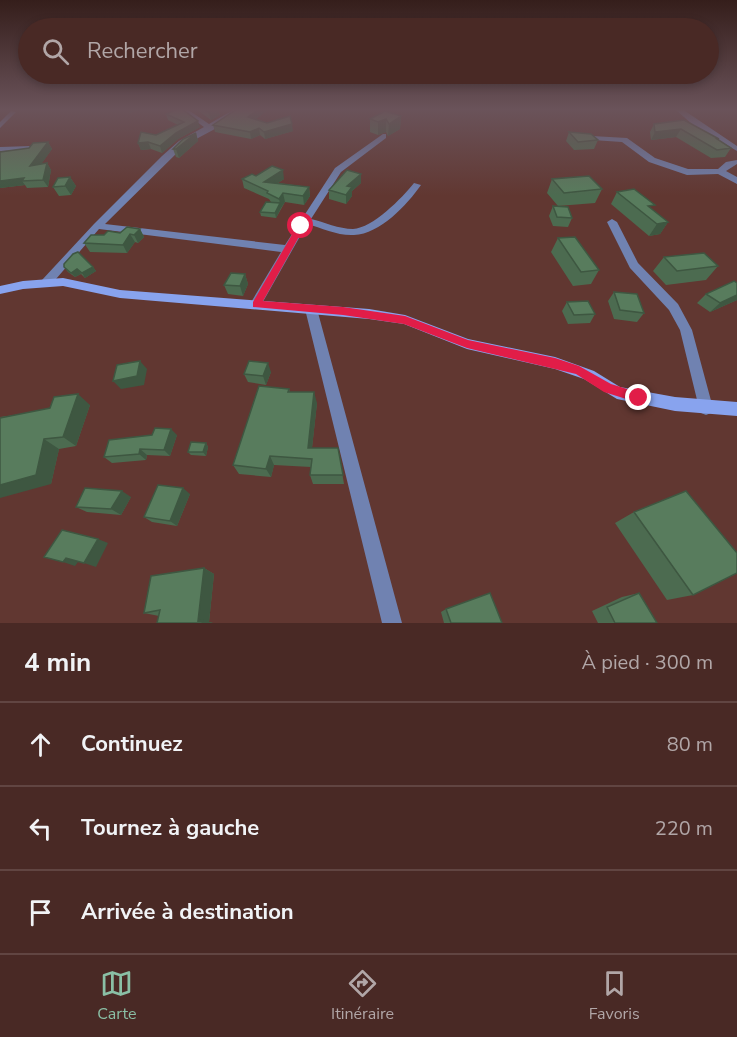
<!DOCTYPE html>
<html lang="fr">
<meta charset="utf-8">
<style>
:root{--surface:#492925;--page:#533532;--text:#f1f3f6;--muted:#b1a6a7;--line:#614542;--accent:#8abfa5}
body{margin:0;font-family:"Nunito Sans",sans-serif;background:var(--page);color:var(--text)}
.stop{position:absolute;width:18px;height:18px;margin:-14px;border:4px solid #e11d48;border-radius:50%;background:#fff}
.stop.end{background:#e11d48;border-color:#fff;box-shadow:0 2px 6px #0008}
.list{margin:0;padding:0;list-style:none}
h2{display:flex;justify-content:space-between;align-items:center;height:78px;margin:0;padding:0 24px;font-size:26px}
h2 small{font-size:20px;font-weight:400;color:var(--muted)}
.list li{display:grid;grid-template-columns:39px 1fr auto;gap:18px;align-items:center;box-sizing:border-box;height:84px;padding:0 24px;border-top:2px solid var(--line)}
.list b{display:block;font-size:22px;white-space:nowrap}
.list em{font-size:20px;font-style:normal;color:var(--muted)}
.icon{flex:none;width:33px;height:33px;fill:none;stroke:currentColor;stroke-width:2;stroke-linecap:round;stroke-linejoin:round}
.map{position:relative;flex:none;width:737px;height:623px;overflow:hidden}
.search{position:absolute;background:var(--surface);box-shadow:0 3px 9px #0003;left:18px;right:18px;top:18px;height:66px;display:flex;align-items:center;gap:15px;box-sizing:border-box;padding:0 21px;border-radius:33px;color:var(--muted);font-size:22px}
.sheet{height:330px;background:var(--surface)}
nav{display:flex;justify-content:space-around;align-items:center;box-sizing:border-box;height:84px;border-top:2px solid var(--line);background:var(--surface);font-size:16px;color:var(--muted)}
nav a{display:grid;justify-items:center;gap:3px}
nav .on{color:var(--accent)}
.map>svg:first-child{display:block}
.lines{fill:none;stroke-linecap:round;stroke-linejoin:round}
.minor{fill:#7082b1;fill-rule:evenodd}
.secondary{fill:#88a3ee;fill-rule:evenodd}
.wall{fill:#4c6b50}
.shaded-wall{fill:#3e5741}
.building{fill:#587c5d;stroke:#3e5741;stroke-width:1.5}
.route{fill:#e11d48}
</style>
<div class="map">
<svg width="737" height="623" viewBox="0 0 737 623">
<rect width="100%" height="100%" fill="#613731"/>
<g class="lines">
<path class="minor" d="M179,109H187L209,124L235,109H243L213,130L185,145L105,224L285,245L335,168L383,134H386V138L341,172L311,219C324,222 339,229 353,229C373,228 402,198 414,183L421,185C407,205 380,234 354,235C338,236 322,228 307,224L260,307L256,308L250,304L281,252L99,229L50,286H42L40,283L42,280L94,224L162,156L179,141L204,127Z
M675,109H682L737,146V151L693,125Z
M11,111L16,112L0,128V122Z
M575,135L627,138L655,158L688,169H718L726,162L737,160V164L726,171L737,177V184L718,174L687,175L649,162L622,142L578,139H575Z
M31,146V150H28L0,151V147Z
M612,219L617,222L638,263L678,304L692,330L713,408L711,413L706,415L701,413L699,408L680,330L669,310L630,268L607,222Z
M311,305L317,309L402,623H382L305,309Z"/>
<path class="secondary" d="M63,278L120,290L369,309L405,315L468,339L555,357L594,371L620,387L675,397L737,402V416L675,411L617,399L584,379L555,369L467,349L404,324L369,319L120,298L63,286L23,289L0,294V286L23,281Z"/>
</g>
<path class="wall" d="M196,109H218L220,115L211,120Z
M166,114L200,127L178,139L162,153L151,149L141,150L138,143L178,125L168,120Z
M401,116L400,129L388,136L386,132L378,135L370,132V119Z
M256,120L293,131L265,139L260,135L251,139L215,132L213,125Z
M684,120L731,148L725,157L711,158L676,137L651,140L650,132L654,124Z
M569,132L598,140L594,149L574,150L566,141Z
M196,133L198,141L179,158L176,157L173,149Z
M48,142L52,149L41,164L47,163L51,170L48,187L27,188L25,185L0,188L10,151L29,148Z
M361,174V183L352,191V196L346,204L329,199V190Z
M256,176L284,179L278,183L309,187L310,196L304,205L285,202L276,218L261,216L260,212L271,202L269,199L244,188L242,179Z
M70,177L76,186L71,195L59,196L53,187Z
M552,179L602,189L595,203L558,206L547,193Z
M617,192L652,210L668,222L660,234L649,236L611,204Z
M553,206L572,218L568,227L553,226L549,216Z
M140,229L144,237L138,243L135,242L127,253L90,252L84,243L104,235L120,233Z
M558,238L599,270L591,284L573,286L551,252Z
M664,257L718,266L706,280L666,285L653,271Z
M64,267H93L96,271L85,278L81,274L75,277L68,272Z
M245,274L248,284L243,296L228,294L224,285Z
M614,292L644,313L637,322L614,319L608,301Z
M706,294L737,300L710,312L697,303Z
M567,302L595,314L590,323L568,324L562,311Z
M271,372L266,385L248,382L244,374Z
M289,389L290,392L317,403L312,448H338L344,484H313L310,475L311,467L274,465L271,477L239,474L233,465Z
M90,405L76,446L59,449L51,484L0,417Z
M177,435L170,456L147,455L146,460L112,463L104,457Z
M206,443L208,447L206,456L191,455L188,452Z
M190,494L177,526L152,522L144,517Z
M131,497L121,515L87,512L76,507Z
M634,512L693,595L667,600L615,523Z
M204,568L214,574L209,622L213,623H157L159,616L144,613Z
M639,593L657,623H598L592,611L622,597Z
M446,609L502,623H444L441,612Z"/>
<path class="shaded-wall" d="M128,109H142L130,113Z
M214,109H218L220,115L211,120L208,112Z
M259,109H269L250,124L248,117Z
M401,116L400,129L388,136L389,124Z
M386,119V132L378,135V122Z
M198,121L200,127L178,139L162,153L160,146L176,133Z
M292,124L293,131L265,139L264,132Z
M259,128L260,135L251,139L250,132Z
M681,129L676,137L651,140L655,132Z
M196,133L198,141L179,158L176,149Z
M48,142L52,149L35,173L30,166Z
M148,142L151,149L141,150L138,143Z
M47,163L51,170L48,187L43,180Z
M283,170L284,179L266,191L264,182Z
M361,174V183L352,191V196L346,204V195L347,186Z
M70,177L76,186L71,195L65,186Z
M24,178L22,181L25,185L0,188V181Z
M309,187L310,196L304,205L303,196Z
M283,193L285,202L281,208L279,199Z
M280,203L281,208L276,218L275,213Z
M668,222L660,234L649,236L657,224Z
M140,229L144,237L138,243L134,235Z
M130,234L135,242L127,253L123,245Z
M93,267L96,271L85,278L82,273Z
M77,269L81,274L75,277L71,273Z
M245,274L248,284L243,296L240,286Z
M737,295V300L710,312L720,303Z
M140,361L147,369L144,385L121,389L113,381Z
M268,363L271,372L266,385L263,376Z
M314,392L317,403L311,457L308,448Z
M78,394L90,405L76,446L63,437Z
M171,429L177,435L170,456L164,450Z
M44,439L59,449L51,484L0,498V485Z
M206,443L208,447L206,456L203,452Z
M140,449L147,455L146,460L139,454Z
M270,456L274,465L271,477L266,469Z
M183,488L190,494L177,526L170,521Z
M122,491L131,497L121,515L111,509Z
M98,539L108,543L96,567L84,563Z
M66,558L78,562L75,566L63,562Z
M204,568L214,574L209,622L213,623H202L198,621Z"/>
<path class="building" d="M178,109H182L198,121L176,133L160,146L148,142L138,143L141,132L156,135L184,122L166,114Z
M204,109H214L208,112Z
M237,109H259L248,117L267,123L290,116L292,124L264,132L259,128L250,132L213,125Z
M385,111L401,116L389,124L386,119L378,122L370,119Z
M684,120L719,139H717L731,148L717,150L681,129L655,132L654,124Z
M569,132L591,134L598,140L578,142Z
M196,133L176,149H173L183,139Z
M48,142L30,166L47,163L43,180L22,181L24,178L0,181V152L29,148L33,143Z
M272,166L283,170L264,182L309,187L303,196L283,193L279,199L267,193L268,191L242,179L252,174L256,176Z
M347,170L361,174L347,186L352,187L346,195L329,190Z
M589,176L602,189L564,193L552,179Z
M70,177L65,186L53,187L58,178Z
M634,189L655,205L648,206L668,222L657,224L617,192Z
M266,202L280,203L275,213L260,212Z
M553,206L568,207L572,218L557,217Z
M127,227L140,229L134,235L130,234L123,245L84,243L91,235H104L108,231L120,233Z
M575,237L599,270L581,272L558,238Z
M78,252L93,267L82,273L77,269L71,273L64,267V264L73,254Z
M704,253L718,266L677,271L664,257Z
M231,273L245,274L240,286L224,285Z
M734,281L737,283V295L720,303L706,294Z
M614,292L637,294L644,313L620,310Z
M588,301L595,314L574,315L567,302Z
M140,361L137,376L113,381L117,365Z
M249,361L268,363L263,376L244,374Z
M259,386L289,389L288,392H314L308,448H338L343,475H310L312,459L270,456L266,469L233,465Z
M78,394L63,437L44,439L36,475L0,485V418L50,408L54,397Z
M155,428L171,429L164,450L140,449L139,454L104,457L109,440L152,435Z
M191,442L206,443L203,452H188Z
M158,485L183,488L170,521L144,517Z
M85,488L122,491L111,509L76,507Z
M686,491L737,553V573L693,595L634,512Z
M62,530L98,539L84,563L66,558L63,562L44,557Z
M204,568L198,621L203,620L202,623H157L160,610L144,613L151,576Z
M490,593L502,623H451L446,609Z
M639,593L657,623H615L607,607Z"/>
<linearGradient id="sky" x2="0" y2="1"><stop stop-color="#351e1b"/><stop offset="0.56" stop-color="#6a535a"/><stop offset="1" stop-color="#6a535a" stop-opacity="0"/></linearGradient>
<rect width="737" height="196" fill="url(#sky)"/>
<path class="route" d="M301,224L305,226L263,301L343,307L405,316L468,340L555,358L579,366L611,384L643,394V402L639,403L604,392L576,374L467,348L404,324L343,315L253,307V302L297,226Z"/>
</svg>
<div class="stop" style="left:301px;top:226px"></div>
<div class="stop end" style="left:639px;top:398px"></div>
<div class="search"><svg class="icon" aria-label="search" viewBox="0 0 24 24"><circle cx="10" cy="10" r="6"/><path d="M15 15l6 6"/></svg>Rechercher</div>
</div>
<section class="sheet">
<h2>4 min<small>À pied · 300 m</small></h2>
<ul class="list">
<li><svg class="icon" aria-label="ahead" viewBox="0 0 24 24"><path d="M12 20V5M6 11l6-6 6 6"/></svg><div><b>Continuez</b></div><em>80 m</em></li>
<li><svg class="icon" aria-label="left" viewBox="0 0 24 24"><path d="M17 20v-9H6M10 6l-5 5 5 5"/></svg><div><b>Tournez à gauche</b></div><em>220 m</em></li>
<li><svg class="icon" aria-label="arrive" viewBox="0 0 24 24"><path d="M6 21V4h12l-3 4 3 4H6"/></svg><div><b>Arrivée à destination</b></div></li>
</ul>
</section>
<nav>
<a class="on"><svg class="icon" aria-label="map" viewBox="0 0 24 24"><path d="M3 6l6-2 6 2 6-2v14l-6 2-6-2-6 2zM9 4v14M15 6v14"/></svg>Carte</a>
<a><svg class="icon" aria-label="directions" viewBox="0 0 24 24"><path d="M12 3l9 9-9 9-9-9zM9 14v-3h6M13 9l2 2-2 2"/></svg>Itinéraire</a>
<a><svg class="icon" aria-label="saved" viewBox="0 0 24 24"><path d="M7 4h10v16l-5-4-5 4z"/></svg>Favoris</a>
</nav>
